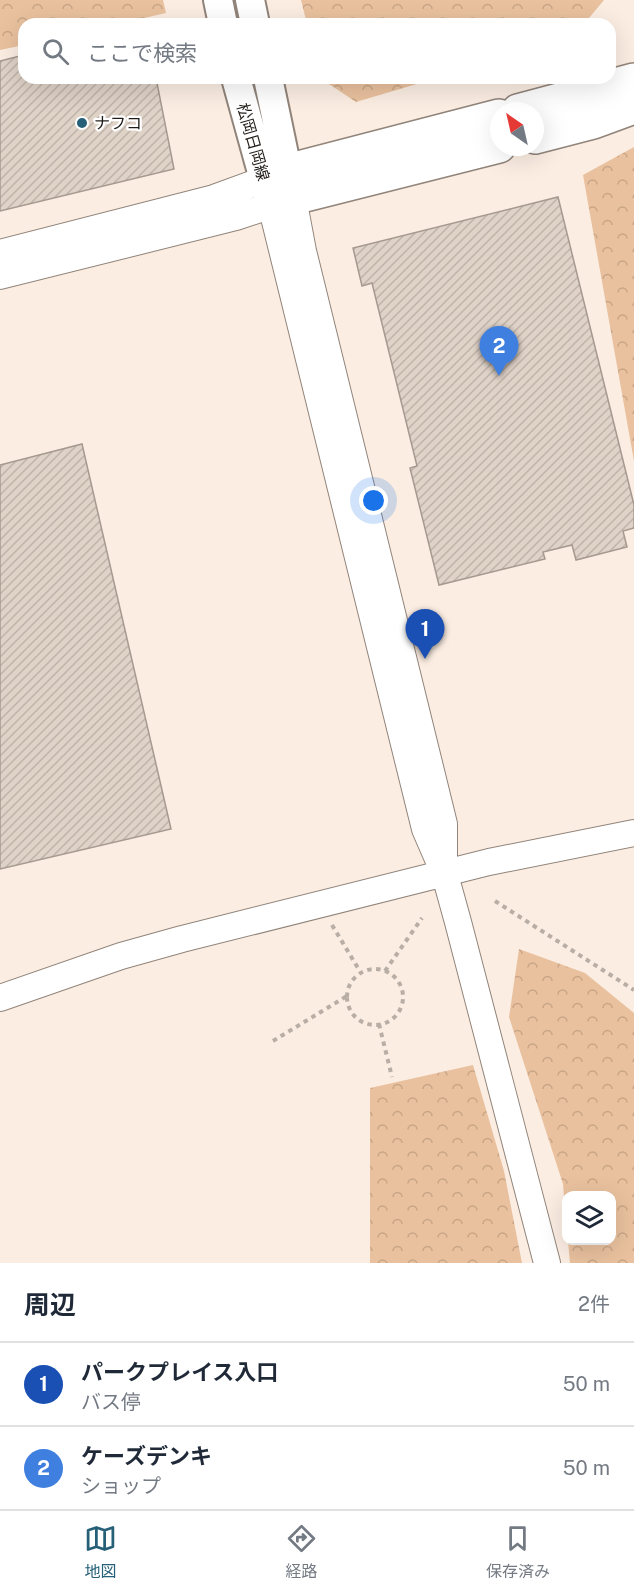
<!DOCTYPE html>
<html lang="ja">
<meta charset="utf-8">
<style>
:root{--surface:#fff;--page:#f6f6f7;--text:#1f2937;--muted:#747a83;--line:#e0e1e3;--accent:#256078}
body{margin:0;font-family:"Public Sans","Noto Sans JP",sans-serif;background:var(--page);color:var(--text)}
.controls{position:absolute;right:18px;bottom:18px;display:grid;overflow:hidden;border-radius:12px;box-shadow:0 6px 24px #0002}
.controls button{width:54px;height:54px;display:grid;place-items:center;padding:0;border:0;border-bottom:2px solid var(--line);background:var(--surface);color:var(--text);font:30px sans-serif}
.compass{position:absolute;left:490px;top:102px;width:54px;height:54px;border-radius:50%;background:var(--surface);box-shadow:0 6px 24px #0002;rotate:326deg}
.you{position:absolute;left:374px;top:501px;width:21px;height:21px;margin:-15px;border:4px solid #fff;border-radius:50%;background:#1a73e8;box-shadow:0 0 0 9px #1a73e833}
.badge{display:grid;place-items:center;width:39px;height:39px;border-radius:50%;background:var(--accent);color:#fff;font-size:20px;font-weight:700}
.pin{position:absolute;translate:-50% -50px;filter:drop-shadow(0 2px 3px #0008)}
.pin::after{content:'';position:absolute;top:32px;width:21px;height:18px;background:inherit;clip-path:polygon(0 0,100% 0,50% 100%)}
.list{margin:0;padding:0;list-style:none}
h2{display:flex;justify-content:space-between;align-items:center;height:78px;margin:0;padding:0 24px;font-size:26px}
h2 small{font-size:20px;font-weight:400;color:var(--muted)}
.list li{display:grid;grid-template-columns:39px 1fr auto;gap:18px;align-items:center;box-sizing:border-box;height:84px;padding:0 24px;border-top:2px solid var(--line)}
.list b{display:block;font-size:22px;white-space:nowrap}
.list p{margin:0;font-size:20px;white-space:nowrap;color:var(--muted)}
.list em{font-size:20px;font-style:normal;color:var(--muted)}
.icon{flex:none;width:33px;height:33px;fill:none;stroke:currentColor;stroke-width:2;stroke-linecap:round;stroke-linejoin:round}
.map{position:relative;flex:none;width:634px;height:1263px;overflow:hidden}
.search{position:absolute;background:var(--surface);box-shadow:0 6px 24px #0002;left:18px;right:18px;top:18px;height:66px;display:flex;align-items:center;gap:15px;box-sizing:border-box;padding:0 21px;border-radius:18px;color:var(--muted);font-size:22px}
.sheet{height:246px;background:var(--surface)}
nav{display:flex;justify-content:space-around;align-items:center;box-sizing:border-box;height:84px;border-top:2px solid var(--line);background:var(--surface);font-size:16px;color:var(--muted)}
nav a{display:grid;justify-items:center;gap:3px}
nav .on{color:var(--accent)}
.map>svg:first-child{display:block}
.forest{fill:url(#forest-crowns)}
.building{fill:url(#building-hatch);stroke:#a6998f;stroke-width:1.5}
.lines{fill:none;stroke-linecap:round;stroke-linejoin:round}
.tertiary-casing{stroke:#91847a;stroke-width:28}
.secondary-casing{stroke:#91847a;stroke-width:32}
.trunk-casing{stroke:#91847a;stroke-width:36}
.path{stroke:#b9aea5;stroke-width:4;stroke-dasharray:4.5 4.5;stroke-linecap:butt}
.tertiary{stroke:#fff;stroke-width:26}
.secondary{stroke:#fff;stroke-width:28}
.trunk{stroke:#fff;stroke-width:33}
.poi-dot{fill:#256078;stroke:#fff;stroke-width:2}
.labels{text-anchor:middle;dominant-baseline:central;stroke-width:4.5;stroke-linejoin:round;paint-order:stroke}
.poi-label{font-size:16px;fill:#211c18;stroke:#fff;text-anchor:start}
.street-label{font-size:16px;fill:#211c18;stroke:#fff}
</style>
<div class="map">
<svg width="634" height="1263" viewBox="0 0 634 1263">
<defs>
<pattern id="forest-crowns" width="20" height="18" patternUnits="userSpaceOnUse" patternTransform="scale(1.5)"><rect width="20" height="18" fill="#e9c19e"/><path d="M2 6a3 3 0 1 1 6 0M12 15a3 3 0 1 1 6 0" fill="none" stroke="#c8a587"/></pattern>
<pattern id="building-hatch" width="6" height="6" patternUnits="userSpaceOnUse" patternTransform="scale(1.5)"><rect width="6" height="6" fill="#dfd2c7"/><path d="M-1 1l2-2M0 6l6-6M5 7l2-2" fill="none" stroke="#bfb4aa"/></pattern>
</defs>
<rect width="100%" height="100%" fill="#fbede2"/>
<path class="forest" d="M0,0H163L166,13L118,24H24V45L0,50Z
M301,0H604L584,24H307Z
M320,78H437L356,102Z
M634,147V461L583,175Z
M519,949L585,973L634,1013V1263H570L568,1241L612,1240V1196H566V1224L563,1184L509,1017Z
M473,1065L504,1171L522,1263H370V1088Z"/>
<path class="building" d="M24,55V78H156L174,169L0,211V61Z
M558,197L634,505V528L623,531L627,547L576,560L572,545L543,552L545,559L439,585L410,468L417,466L372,283L362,286L353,248Z
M82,444L171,829L0,869V465Z"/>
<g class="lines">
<g class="tertiary-casing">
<path id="tertiary" d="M271,205L425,829L445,875L458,922L547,1263
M0,253L214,198L282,173
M0,276L236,217L293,198L303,251L444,824V861
M0,998L121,956L182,939L489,862L634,833"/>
</g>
<g class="secondary-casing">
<path id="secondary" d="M218,0L223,24
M250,0L255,24
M236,78L271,205
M268,78L292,193"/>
</g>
<g class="trunk-casing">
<path id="trunk" d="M518,111L634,80
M535,137L593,122L634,107
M287,171L499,116
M293,198L499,146"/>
</g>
<path class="path" d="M495,901L634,990
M332,925L361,973
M347 997a28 28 0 1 1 56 0a28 28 0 1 1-56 0Z
M385,971L422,918
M379,1024L392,1077
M273,1041L347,996"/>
<use href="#tertiary" class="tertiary"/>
<use href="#secondary" class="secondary"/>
<use href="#trunk" class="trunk"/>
</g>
<circle class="poi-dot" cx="82" cy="123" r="6"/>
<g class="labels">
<g class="poi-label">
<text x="94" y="123">ナフコ</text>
</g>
<g class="street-label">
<text transform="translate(253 142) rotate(74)">松岡日岡線</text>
</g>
</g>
</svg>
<div class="controls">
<button><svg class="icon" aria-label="layers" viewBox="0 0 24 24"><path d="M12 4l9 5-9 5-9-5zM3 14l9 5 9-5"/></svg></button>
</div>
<svg class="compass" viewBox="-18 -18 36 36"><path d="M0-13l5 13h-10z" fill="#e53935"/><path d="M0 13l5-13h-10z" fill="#747a83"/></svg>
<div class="you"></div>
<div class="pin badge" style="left:425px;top:659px;background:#1a4fb4">1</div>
<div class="pin badge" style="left:499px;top:376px;background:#3f7fe0">2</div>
<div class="search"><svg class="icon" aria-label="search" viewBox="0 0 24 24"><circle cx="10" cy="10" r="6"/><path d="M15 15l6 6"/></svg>ここで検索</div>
</div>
<section class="sheet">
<h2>周辺<small>2件</small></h2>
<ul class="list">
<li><span class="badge" style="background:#1a4fb4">1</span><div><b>パークプレイス入口</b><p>バス停</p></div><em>50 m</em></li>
<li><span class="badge" style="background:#3f7fe0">2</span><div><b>ケーズデンキ</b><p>ショップ</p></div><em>50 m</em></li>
</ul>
</section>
<nav>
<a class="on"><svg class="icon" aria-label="map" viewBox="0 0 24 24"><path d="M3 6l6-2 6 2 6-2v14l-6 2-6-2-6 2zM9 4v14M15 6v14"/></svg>地図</a>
<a><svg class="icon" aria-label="directions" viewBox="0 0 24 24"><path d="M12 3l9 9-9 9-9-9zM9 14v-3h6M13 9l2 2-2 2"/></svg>経路</a>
<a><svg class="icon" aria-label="saved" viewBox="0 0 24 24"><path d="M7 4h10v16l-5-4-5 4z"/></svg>保存済み</a>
</nav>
